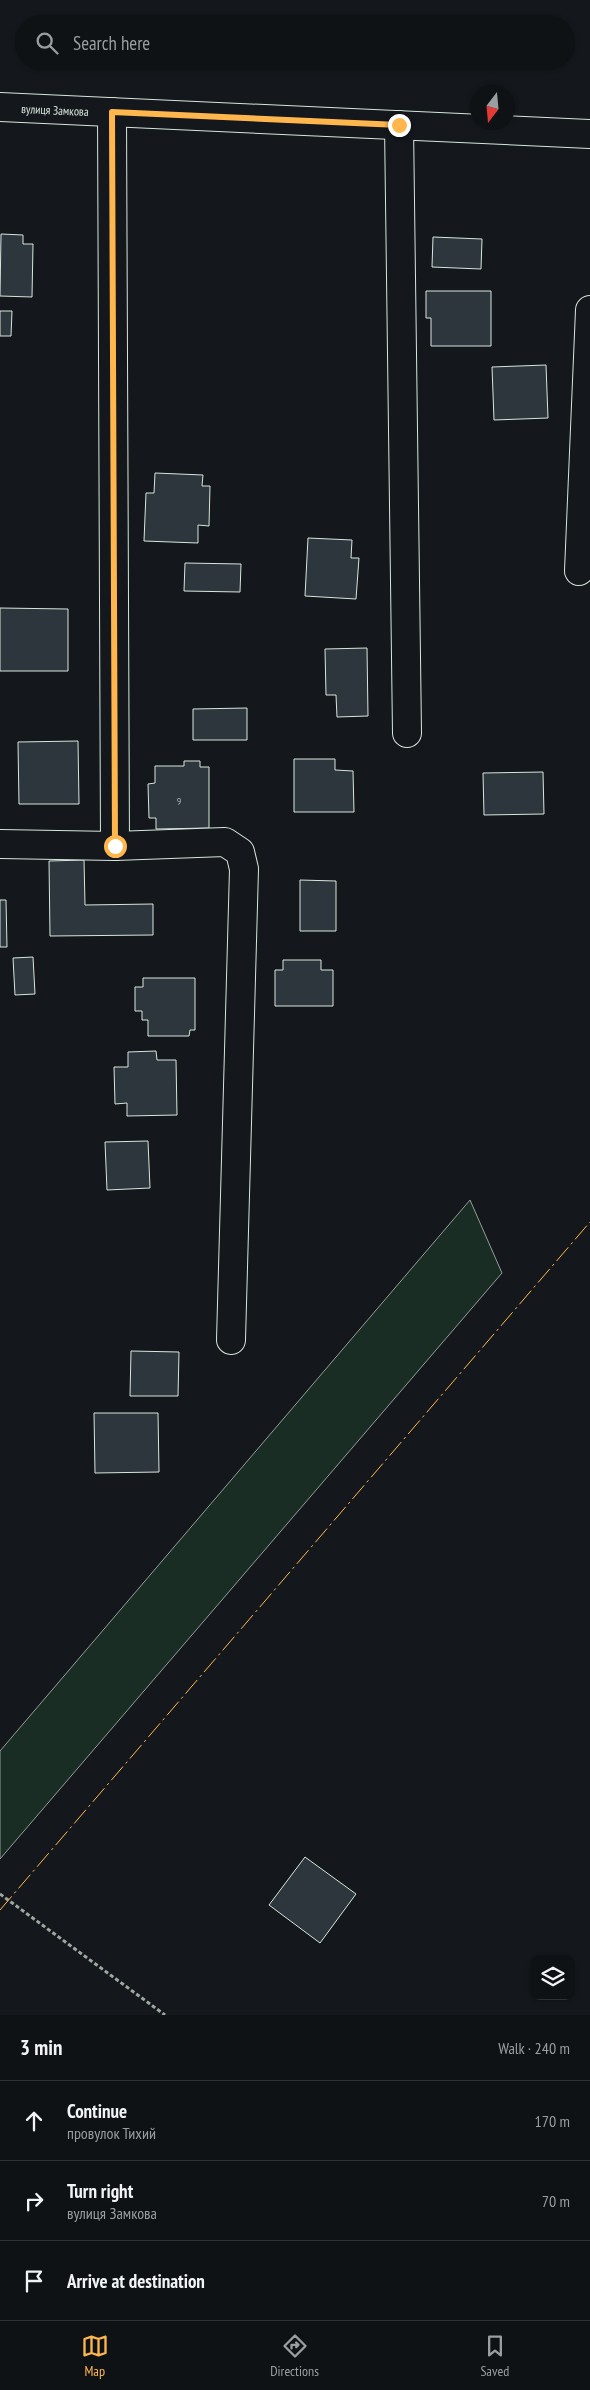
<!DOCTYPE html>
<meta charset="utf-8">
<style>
:root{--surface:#0f1215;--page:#1d2022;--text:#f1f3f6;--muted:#9b9ea0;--line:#2f3234;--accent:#ffb74d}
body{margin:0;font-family:"PT Sans Narrow",sans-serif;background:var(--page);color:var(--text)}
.controls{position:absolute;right:15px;bottom:15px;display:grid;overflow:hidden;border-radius:10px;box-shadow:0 1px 4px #0004}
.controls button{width:45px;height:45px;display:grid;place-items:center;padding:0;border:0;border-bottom:1px solid var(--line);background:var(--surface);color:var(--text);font:25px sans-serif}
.compass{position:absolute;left:470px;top:85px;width:45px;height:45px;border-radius:50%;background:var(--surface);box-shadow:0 1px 4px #0004;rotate:196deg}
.stop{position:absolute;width:15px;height:15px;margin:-11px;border:4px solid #ffb74d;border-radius:50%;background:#fff}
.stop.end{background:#ffb74d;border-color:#fff;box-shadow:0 1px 5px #0008}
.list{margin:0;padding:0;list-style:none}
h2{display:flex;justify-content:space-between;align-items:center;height:65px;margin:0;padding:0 20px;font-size:21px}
h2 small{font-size:16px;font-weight:400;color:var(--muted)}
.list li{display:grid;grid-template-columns:32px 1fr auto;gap:15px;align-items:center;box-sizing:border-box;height:80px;padding:0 20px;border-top:1px solid var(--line)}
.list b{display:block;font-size:19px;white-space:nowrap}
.list p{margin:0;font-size:16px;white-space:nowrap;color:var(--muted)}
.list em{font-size:16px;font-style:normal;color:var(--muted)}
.icon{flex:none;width:28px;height:28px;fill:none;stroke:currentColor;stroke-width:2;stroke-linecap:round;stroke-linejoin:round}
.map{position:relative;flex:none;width:590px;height:2015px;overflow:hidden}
.search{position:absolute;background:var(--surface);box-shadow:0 1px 4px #0004;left:15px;right:15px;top:15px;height:55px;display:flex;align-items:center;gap:12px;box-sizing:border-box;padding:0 18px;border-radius:28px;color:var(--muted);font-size:19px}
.sheet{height:305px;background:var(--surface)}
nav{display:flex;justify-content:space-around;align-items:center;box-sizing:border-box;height:70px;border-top:1px solid var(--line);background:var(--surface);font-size:14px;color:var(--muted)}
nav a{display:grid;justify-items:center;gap:2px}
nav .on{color:var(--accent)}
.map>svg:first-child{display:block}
.green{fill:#1a2d24;stroke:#939e99}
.building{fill:#2c363c;stroke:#d8e6dc}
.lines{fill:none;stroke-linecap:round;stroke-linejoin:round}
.minor-casing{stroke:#d8e6dc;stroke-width:30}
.path{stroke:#9da8a2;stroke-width:3;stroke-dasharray:4 2.5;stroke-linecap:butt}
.minor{stroke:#14181c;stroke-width:28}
.power{stroke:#ffb74d;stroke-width:1;stroke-dasharray:18 4 2.5 4;stroke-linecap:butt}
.route{stroke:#ffb74d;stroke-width:6}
.labels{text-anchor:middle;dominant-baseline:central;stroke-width:4;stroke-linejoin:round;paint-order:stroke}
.number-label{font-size:10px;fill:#adbab4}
.street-label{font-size:12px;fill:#d8e6dc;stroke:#14181c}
</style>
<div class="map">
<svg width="590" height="2015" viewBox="0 0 590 2015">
<rect width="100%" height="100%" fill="#14181c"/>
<path class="green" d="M470,1200L502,1273L0,1859V1751Z"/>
<path class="building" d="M1,234L23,235V244H33L32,297L0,296Z
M433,237L482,239L481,269L432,267Z
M426,291H491V346H431V318H426Z
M0,311H12L11,336H0Z
M546,365L548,418L494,420L492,367Z
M155,473L203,475L202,486H210L209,526L198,525V543L144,541L146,493H154Z
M308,538L352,540L351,558H359L356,599L305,596Z
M185,563L241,564L240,592L184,591Z
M0,608L68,609V671H0Z
M367,648L368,716L337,717L336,695H326L325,649Z
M247,708V740H193V709Z
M78,741L79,804H19L18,742Z
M294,759H335V770L353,771L354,812H294Z
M184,761H200V767H209V828L156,829V818H149L148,784L155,783V766H184Z
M543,772L544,814L484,815L483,773Z
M84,860L85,905L153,904V935L50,936L49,861Z
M300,880L336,881V931H300Z
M0,900H6L7,947H0Z
M33,957L35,994L15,995L13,958Z
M283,960H321V970H333V1006H275V970H283Z
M143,978H195V1030H190L189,1036H148V1020H142V1011H135V987H143Z
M156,1051L157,1060H176L177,1115L127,1116V1103L115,1104L114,1067H128V1052Z
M148,1141L150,1188L107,1190L105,1142Z
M131,1351L179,1352L178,1396H130Z
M94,1413H158L159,1472L95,1473Z
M305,1857L356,1894L320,1943L269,1905Z"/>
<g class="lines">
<g class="minor-casing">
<g id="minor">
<path id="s1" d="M0,107L590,134"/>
<path d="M112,112L115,846"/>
<path d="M399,125L407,733"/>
<path d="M579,571L590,310"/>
<path d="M0,844L115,846L225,842L240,852L244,869L231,1340"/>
</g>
</g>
<path class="path" d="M0,1894L165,2015"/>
<use href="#minor" class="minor"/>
<path class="power" d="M0,1910L590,1222"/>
</g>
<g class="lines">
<path class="route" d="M115,846L112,112L399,125"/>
</g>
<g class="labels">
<g class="number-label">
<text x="179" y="801">9</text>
</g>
<g class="street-label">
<text stroke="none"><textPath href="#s1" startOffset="55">вулиця Замкова</textPath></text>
</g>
</g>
</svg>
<div class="controls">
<button><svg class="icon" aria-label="layers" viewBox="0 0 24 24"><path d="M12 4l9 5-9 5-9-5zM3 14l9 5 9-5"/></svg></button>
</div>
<svg class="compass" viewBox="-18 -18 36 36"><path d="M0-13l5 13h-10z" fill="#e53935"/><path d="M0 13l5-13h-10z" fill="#9b9ea0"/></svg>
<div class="stop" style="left:115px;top:846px"></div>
<div class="stop end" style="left:399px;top:125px"></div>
<div class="search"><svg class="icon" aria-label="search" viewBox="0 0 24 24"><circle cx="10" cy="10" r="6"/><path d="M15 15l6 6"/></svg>Search here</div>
</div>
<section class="sheet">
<h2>3 min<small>Walk · 240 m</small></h2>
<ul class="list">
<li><svg class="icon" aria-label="ahead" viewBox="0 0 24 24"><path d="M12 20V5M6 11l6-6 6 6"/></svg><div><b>Continue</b><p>провулок Тихий</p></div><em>170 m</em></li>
<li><svg class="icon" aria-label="right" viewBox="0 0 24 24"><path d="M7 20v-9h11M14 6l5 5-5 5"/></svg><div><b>Turn right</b><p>вулиця Замкова</p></div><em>70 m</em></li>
<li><svg class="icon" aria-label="arrive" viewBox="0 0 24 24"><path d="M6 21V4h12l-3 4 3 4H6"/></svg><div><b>Arrive at destination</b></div></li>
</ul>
</section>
<nav>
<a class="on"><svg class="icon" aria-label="map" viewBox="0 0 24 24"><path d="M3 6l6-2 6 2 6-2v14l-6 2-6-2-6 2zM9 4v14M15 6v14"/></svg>Map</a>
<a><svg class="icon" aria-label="directions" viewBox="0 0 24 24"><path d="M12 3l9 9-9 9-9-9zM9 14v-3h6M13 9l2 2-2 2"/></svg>Directions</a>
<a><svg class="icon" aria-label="saved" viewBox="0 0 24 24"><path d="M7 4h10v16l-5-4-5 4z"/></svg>Saved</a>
</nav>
